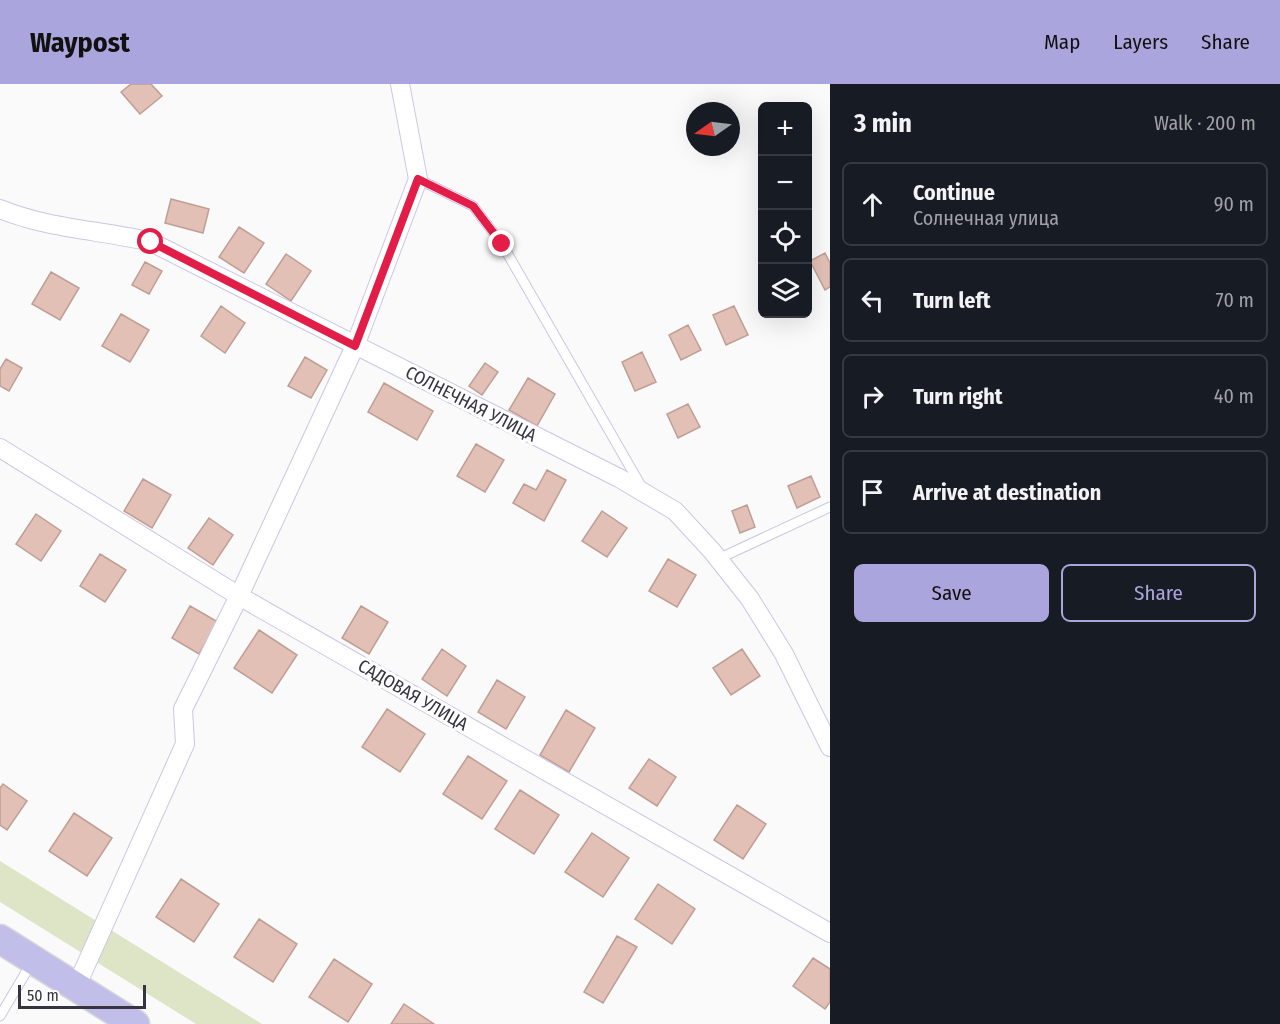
<!DOCTYPE html>
<meta charset="utf-8">
<style>
:root{--surface:#171b24;--page:#20242c;--text:#f1f3f6;--muted:#9ea1a6;--line:#363941;--accent:#aaa5dc}
body{margin:0;font-family:"Fira Sans Condensed",sans-serif;background:var(--page);color:var(--text)}
.controls{position:absolute;right:18px;top:18px;display:grid;overflow:hidden;border-radius:9px;box-shadow:0 6px 24px #0002}
.controls button{width:54px;height:54px;display:grid;place-items:center;padding:0;border:0;border-bottom:2px solid var(--line);background:var(--surface);color:var(--text);font:30px sans-serif}
.compass{position:absolute;left:686px;top:18px;width:54px;height:54px;border-radius:50%;background:var(--surface);box-shadow:0 6px 24px #0002;rotate:256deg}
.scale{position:absolute;left:18px;bottom:15px;width:128px;box-sizing:border-box;padding-left:6px;border:3px solid #363440;border-top:0;font-size:16px;line-height:21px;white-space:nowrap;color:#363440;-webkit-text-stroke:4px #fff;paint-order:stroke}
.stop{position:absolute;width:18px;height:18px;margin:-14px;border:4px solid #e11d48;border-radius:50%;background:#fff}
.stop.end{background:#e11d48;border-color:#fff;box-shadow:0 2px 6px #0008}
.list{margin:0;padding:0;list-style:none}
h2{display:flex;justify-content:space-between;align-items:center;height:78px;margin:0;padding:0 24px;font-size:26px}
h2 small{font-size:20px;font-weight:400;color:var(--muted)}
.list li{display:grid;grid-template-columns:39px 1fr auto;gap:18px;align-items:center;box-sizing:border-box;height:84px;margin:0 12px 12px;padding:0 12px;border:2px solid var(--line);border-radius:9px}
.list b{display:block;font-size:22px;white-space:nowrap}
.list p{margin:0;font-size:20px;white-space:nowrap;color:var(--muted)}
.list em{font-size:20px;font-style:normal;color:var(--muted)}
.actions{display:flex;gap:12px;padding:18px 24px}
.actions a{flex:1;padding:14px 0;border:2px solid var(--accent);border-radius:9px;text-align:center;font-size:21px;color:var(--accent)}
.actions .main{background:var(--accent);color:#111}
.icon{flex:none;width:33px;height:33px;fill:none;stroke:currentColor;stroke-width:2;stroke-linecap:round;stroke-linejoin:round}
.map{position:relative;flex:none;width:830px;height:940px;overflow:hidden}
header{display:flex;align-items:center;gap:36px;box-sizing:border-box;height:84px;padding:0 30px;background:var(--accent);color:#111}
header strong{font-size:28px}
nav{display:flex;gap:33px;margin-inline-start:auto;font-size:21px}
main{display:flex}
aside{flex:1;background:var(--surface)}
.map>svg:first-child{display:block}
.green{fill:#dee4c6}
.building{fill:#e2c0b6;stroke:#bf9e94;stroke-width:1.5}
.lines{fill:none;stroke-linecap:round;stroke-linejoin:round}
.service-casing{stroke:#cbc6e4;stroke-width:11}
.minor-casing{stroke:#cbc6e4;stroke-width:20}
.primary-casing{stroke:#d7d6d9;stroke-width:31}
.service{stroke:#fff;stroke-width:9}
.minor{stroke:#fff;stroke-width:18}
.primary{stroke:#c1bfea;stroke-width:28}
.route{stroke:#e11d48;stroke-width:8}
.labels{text-anchor:middle;dominant-baseline:central;stroke-width:6;stroke-linejoin:round;paint-order:stroke}
.street-label{font-size:18px;fill:#363440;stroke:#fff}
</style>
<header>
<strong>Waypost</strong>
<nav><a>Map</a><a>Layers</a><a>Share</a></nav>
</header>
<main>
<div class="map">
<svg width="830" height="940" viewBox="0 0 830 940">
<rect width="100%" height="100%" fill="#fafafa"/>
<path class="green" d="M0,777L262,940H196L0,818Z"/>
<path class="building" d="M131,0H151L162,12L140,30L121,8Z
M171,115L209,125L203,149L165,139Z
M239,143L264,159L244,189L219,173Z
M825,169L830,179V203L825,206L810,177Z
M286,170L311,187L291,217L266,200Z
M145,178L162,187L149,210L132,201Z
M51,188L79,204L60,236L32,220Z
M221,222L245,239L225,269L201,252Z
M734,222L748,251L726,261L713,231Z
M121,230L149,246L130,278L102,262Z
M688,241L701,266L681,276L669,251Z
M642,268L656,298L635,307L622,278Z
M305,273L327,286L311,314L288,302Z
M6,275L22,284L9,307L0,302V285Z
M485,279L498,288L482,311L469,302Z
M528,294L555,310L537,342L509,326Z
M384,299L433,327L417,356L368,328Z
M688,320L700,343L678,354L667,330Z
M476,360L504,376L485,408L457,392Z
M547,386L566,396L544,437L513,419L524,400L536,406Z
M811,392L820,413L797,424L788,402Z
M143,395L171,411L152,444L124,427Z
M747,421L755,443L740,449L732,427Z
M602,427L627,444L607,473L582,457Z
M36,430L61,447L41,477L16,460Z
M209,434L233,451L213,481L188,464Z
M100,470L126,486L105,518L80,502Z
M668,475L696,491L677,523L649,507Z
M190,522L218,538L199,570L172,554Z
M361,522L388,538L369,570L342,554Z
M259,546L297,571L272,609L234,584Z
M442,565L466,582L447,612L422,595Z
M742,565L760,592L731,611L713,584Z
M497,596L525,613L506,645L478,628Z
M387,625L425,650L400,688L362,663Z
M566,626L595,644L569,688L540,671Z
M468,672L507,697L482,735L443,710Z
M649,675L676,693L657,722L629,704Z
M3,700L27,717L7,746L0,741V704Z
M520,706L559,731L534,770L495,745Z
M737,721L766,740L743,775L714,756Z
M74,729L112,754L87,792L49,767Z
M592,749L629,774L603,813L565,788Z
M181,795L219,820L194,858L156,833Z
M658,800L695,825L672,860L635,835Z
M259,835L297,860L273,898L234,873Z
M617,852L637,863L603,919L584,908Z
M813,874L830,885V918L825,925L793,902Z
M334,875L372,900L348,938L309,913Z
M404,920L434,940H391Z"/>
<g class="lines">
<g class="service-casing">
<path id="service" d="M418,95L473,122L502,160L641,402
M718,475L830,423
M0,932L32,878"/>
</g>
<g class="minor-casing">
<path id="minor" d="M0,125C49,145 101,146 151,158L619,394L675,427L712,467L750,515L784,570L830,663
M0,364L239,512L830,849
M76,903L185,660L183,625L239,512L355,262L418,95L400,0"/>
</g>
<g class="primary-casing">
<path id="primary" d="M0,855L135,940"/>
</g>
<use href="#service" class="service"/>
<use href="#minor" class="minor"/>
<use href="#primary" class="primary"/>
</g>
<g class="lines">
<path class="route" d="M151,158L355,262L418,95L473,122L502,160"/>
</g>
<g class="labels">
<g class="street-label">
<text transform="translate(471 320) rotate(27)">СОЛНЕЧНАЯ УЛИЦА</text>
<text transform="translate(413 611) rotate(30)">САДОВАЯ УЛИЦА</text>
</g>
</g>
</svg>
<div class="controls">
<button>+</button>
<button>−</button>
<button><svg class="icon" aria-label="locate" viewBox="0 0 24 24"><circle cx="12" cy="12" r="6"/><path d="M12 2v4M12 18v4M2 12h4M18 12h4"/></svg></button>
<button><svg class="icon" aria-label="layers" viewBox="0 0 24 24"><path d="M12 4l9 5-9 5-9-5zM3 14l9 5 9-5"/></svg></button>
</div>
<svg class="compass" viewBox="-18 -18 36 36"><path d="M0-13l5 13h-10z" fill="#e53935"/><path d="M0 13l5-13h-10z" fill="#9ea1a6"/></svg>
<div class="scale">50 m</div>
<div class="stop" style="left:151px;top:158px"></div>
<div class="stop end" style="left:502px;top:160px"></div>
</div>
<aside>
<h2>3 min<small>Walk · 200 m</small></h2>
<ul class="list">
<li><svg class="icon" aria-label="ahead" viewBox="0 0 24 24"><path d="M12 20V5M6 11l6-6 6 6"/></svg><div><b>Continue</b><p>Солнечная улица</p></div><em>90 m</em></li>
<li><svg class="icon" aria-label="left" viewBox="0 0 24 24"><path d="M17 20v-9H6M10 6l-5 5 5 5"/></svg><div><b>Turn left</b></div><em>70 m</em></li>
<li><svg class="icon" aria-label="right" viewBox="0 0 24 24"><path d="M7 20v-9h11M14 6l5 5-5 5"/></svg><div><b>Turn right</b></div><em>40 m</em></li>
<li><svg class="icon" aria-label="arrive" viewBox="0 0 24 24"><path d="M6 21V4h12l-3 4 3 4H6"/></svg><div><b>Arrive at destination</b></div></li>
</ul>
<div class="actions"><a class="main">Save</a><a>Share</a></div>
</aside>
</main>
